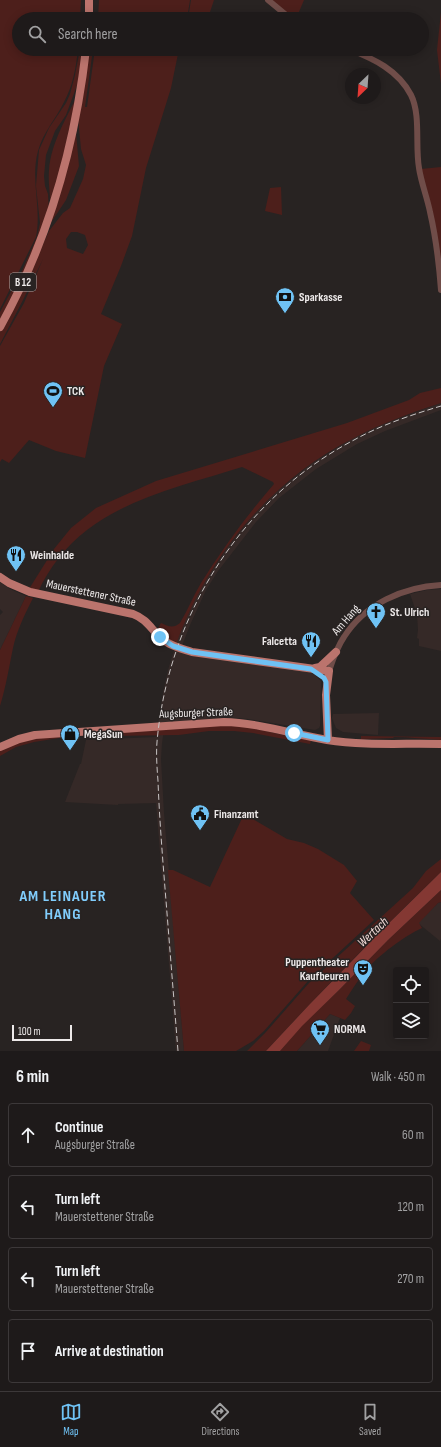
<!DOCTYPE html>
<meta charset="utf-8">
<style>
:root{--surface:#1e1a1a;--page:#2b2727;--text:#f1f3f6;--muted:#a1a1a2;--line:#3c3839;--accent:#6fc2f4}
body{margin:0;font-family:"Sofia Sans Condensed",sans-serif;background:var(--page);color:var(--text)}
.controls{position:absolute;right:12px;bottom:12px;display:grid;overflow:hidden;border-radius:4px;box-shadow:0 2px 10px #0003}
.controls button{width:36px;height:36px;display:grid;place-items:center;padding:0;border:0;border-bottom:1px solid var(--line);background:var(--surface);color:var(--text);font:20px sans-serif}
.compass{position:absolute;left:345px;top:68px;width:36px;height:36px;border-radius:50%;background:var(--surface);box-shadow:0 2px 10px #0003;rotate:205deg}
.scale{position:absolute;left:12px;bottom:10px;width:60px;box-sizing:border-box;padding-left:4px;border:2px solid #ede9e9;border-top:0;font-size:11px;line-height:14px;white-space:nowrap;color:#ede9e9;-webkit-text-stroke:3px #282322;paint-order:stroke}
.stop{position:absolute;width:12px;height:12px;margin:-9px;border:3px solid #6fc2f4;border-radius:50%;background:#fff}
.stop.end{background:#6fc2f4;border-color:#fff;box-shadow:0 1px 4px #0008}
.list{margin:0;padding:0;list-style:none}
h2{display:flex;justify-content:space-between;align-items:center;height:52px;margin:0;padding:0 16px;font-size:17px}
h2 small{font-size:13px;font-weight:400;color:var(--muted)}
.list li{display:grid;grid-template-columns:26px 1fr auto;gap:12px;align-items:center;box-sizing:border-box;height:64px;margin:0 8px 8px;padding:0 8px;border:1px solid var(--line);border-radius:4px}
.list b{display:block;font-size:15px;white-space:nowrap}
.list p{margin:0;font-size:13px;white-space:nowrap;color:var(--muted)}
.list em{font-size:13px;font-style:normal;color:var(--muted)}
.icon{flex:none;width:22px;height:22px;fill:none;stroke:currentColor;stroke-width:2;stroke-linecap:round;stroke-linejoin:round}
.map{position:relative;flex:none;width:441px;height:1051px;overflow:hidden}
.search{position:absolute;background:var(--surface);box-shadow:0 2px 10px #0003;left:12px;right:12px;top:12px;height:44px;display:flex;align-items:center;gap:10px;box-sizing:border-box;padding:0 14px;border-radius:22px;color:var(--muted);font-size:15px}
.sheet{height:340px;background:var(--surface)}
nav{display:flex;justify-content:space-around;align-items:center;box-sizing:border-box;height:56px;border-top:1px solid var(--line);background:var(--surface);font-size:11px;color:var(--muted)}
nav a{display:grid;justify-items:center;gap:2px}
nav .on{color:var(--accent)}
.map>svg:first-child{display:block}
.built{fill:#352927}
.green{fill:#4d1f1b;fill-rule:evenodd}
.water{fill:#843833}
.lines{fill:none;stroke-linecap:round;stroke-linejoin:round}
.minor{stroke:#704d49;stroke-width:6}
.major{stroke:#bb746d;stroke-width:8}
.rail{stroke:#c8c4c4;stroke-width:1;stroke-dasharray:6 3;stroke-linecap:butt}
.route{stroke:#6fc2f4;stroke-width:5}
.labels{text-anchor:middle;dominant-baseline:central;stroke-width:3;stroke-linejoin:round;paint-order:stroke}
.shield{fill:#282322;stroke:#b2aead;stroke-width:1}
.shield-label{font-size:11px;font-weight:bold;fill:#ede9e9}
.poi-label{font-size:12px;font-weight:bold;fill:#ede9e9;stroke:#282322;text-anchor:start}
.street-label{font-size:12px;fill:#ede9e9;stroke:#282322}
.water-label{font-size:13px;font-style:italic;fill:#f5ddda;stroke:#282322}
.district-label{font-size:16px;font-weight:bold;letter-spacing:1px;fill:#81cdfc;stroke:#282322}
</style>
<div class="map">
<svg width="441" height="1051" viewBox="0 0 441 1051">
<rect width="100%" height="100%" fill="#282322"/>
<path class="built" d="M441,403V410L385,431L357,444L316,469L279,498L256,522L218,571L206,590L190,625L180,651L310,672L315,675L321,681L320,726L319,728L315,730L248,719L226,717L165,723L162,743L161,759L164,813L184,1051H176L156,803L118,804V805L65,802L80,764H81L86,740L156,737L163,693L168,670L179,634L191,607L201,587L227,548L251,518L275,493L311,464L353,438L381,425Z
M0,582L10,589L26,596L0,650V615L3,612L0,609Z
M441,589V651L419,646V639L417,638L418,630L417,614L410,594L427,590Z
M379,713L378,735L343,732L336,728L332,718L333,714Z
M441,902V939L440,941L418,923L438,903Z
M330,1014L340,1018L328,1051H297Z"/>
<path class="green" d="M0,0H81L80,19H19V49H78C76,67 73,86 64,102C56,119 43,132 38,151C30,180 42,208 36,237L0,309Z
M99,0H190L187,19H98Z
M191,0H214L208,18L188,19Z
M271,0H304L296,19H293Z
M441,12V84L437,50Z
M80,49H84L79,80L66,115L55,131L46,155L44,176L45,186L48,194L49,213L46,222L0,323V312L22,271L37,237L40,223L36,186L39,150L49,128L66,103L70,94L75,75Z
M89,49H93L85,107H87L95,49H179L171,88L146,168L132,236L121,266L101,314L122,324L104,366L85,458L56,451L29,440L9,463L2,459L0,462V346L24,303L43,259L22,302L0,344V332L24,286L49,231L63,213L70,208L83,179L86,165L81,149L78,118ZM71,232H77L85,235L88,245L83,254L67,248L66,239Z
M78,94L51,207C50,195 48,182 49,170C51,143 67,117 78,94Z
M76,133L79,166L66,200L50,224Z
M441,167V268L421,169Z
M281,187L282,215L265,211L270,188Z
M441,388V403C411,413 382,423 354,438C270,480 207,558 176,645L157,630L161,623C168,626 173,629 180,623C188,610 193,596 201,583C223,548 247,515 274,484L273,482L242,467C192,483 129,497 87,530C66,546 49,568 38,592L29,589L54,549L71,528L96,508L156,481L347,423L409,400L420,393Z
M26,596L33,598C25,614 17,630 13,648C9,667 6,687 0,706V650Z
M224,725L247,727L311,741L310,744L253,733L234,731H209L179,735L106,736L114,733Z
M72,736L34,742L16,747L0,756V751C23,738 46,737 72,736Z
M361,736L441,737V740C425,739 410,737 394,737L393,738L361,739Z
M244,814L287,839L304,843L318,849L344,865L357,881L350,893L374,920L308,981L264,1031L253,1041L236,1051H184L168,870H173L210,887Z
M441,859V872C381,930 323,989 266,1051H247L266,1032L309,983L402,898L413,888L426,871Z
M441,890V902L438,903L419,923L422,928C404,936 378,956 365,971C358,980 352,990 346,999L355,1006L351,1013L345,1020L330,1014L297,1051H280L301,1026L339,990L388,940Z
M361,1041L371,1045L369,1051H354Z"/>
<path class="water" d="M441,872V890L388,940L339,990L302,1026L280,1051H266L309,1005L386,926Z"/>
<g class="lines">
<path class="minor" d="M268,0L291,19
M349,49C374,59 398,70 411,95C421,115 415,146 419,168C421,182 427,197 430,212C436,238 439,263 441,290
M329,671C333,659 337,647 344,637C365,604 403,587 441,585"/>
<path class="major" d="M89,19V0
M0,327C48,241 75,147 86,49
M0,577L9,583L30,592L133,614C149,620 152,632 165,641C173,647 183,649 192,652L329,671L326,695L328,740
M315,668L320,667L336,652
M0,747L19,739L35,735L224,722C259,723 293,734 327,740C364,746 404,743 441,744"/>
<path class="rail" d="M178,1051C173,988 168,926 163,863C161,836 159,809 158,781C157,768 156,755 157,742C168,616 241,499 354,440C381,425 411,415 441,406"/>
</g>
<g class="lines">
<path class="route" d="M160,637L173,646L192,652L311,669L324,678L326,682L328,740L294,733"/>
</g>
<defs>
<g id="bank-pin" transform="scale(1)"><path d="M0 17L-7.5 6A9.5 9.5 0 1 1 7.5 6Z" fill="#6fc2f4" stroke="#282322"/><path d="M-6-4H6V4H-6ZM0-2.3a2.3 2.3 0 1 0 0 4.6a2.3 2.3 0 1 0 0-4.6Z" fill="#111"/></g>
<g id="stadium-pin" transform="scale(1)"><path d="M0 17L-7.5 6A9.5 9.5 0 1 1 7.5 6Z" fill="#6fc2f4" stroke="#282322"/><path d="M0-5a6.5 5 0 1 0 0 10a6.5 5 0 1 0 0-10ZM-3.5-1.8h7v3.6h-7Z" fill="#111"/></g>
<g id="restaurant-pin" transform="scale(1)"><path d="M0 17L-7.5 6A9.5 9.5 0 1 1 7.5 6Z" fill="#6fc2f4" stroke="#282322"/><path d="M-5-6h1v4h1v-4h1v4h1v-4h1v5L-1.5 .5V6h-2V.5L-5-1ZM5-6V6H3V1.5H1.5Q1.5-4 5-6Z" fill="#111"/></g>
<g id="church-pin" transform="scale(1)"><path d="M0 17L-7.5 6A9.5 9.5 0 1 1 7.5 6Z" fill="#6fc2f4" stroke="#282322"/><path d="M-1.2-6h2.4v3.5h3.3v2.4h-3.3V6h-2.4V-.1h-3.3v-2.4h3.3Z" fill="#111"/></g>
<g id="shop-pin" transform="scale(1)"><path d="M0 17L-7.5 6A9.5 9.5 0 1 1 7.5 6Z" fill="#6fc2f4" stroke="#282322"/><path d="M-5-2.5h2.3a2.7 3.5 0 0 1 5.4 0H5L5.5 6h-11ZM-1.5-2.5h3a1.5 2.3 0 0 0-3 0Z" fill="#111"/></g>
<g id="civic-pin" transform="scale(1)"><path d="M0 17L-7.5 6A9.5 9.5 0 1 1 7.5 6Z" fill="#6fc2f4" stroke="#282322"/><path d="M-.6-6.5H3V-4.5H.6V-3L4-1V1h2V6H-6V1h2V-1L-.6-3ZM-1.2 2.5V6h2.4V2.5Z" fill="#111"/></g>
<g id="theatre-pin" transform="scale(1)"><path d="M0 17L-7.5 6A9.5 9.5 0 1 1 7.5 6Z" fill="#6fc2f4" stroke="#282322"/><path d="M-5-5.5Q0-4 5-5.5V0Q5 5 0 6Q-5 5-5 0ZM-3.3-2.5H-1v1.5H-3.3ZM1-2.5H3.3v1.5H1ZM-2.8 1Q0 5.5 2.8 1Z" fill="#111"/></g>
<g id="supermarket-pin" transform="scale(1)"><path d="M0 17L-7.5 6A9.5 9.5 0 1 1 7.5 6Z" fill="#6fc2f4" stroke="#282322"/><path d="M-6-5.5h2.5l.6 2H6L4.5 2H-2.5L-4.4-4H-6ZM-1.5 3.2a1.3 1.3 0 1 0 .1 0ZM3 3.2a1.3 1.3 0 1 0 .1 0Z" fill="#111"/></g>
</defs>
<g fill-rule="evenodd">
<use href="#bank-pin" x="285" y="297"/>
<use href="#stadium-pin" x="53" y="391"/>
<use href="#restaurant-pin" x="16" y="555"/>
<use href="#church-pin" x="376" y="612"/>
<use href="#restaurant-pin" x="311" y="641"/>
<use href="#shop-pin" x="70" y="734"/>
<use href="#civic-pin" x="200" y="814"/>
<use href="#theatre-pin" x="363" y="969"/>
<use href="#supermarket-pin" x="320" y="1029"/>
</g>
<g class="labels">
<rect class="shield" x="10" y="273" width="26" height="18" rx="3"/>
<g class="shield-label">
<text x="23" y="282">B 12</text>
</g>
<g class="poi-label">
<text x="299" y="297">Sparkasse</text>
<text x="67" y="391">TCK</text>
<text x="30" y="555">Weinhalde</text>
<text x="390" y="612">St. Ulrich</text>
<text x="297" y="641" text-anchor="end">Falcetta</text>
<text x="84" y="734">MegaSun</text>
<text x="214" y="814">Finanzamt</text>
<text x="349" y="962" text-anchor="end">Puppentheater<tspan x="349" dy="14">Kaufbeuren</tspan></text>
<text x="334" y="1029">NORMA</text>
</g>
<g class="street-label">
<text transform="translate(91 593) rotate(12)">Mauerstettener Straße</text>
<text transform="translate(346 620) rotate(-49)">Am Hang</text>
<text transform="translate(196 713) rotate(-2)">Augsburger Straße</text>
</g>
<g class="water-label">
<text transform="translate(373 932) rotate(-43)">Wertach</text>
</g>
<g class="district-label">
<text x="63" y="896">AM LEINAUER<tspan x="63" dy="18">HANG</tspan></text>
</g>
</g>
</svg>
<div class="controls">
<button><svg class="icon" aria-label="locate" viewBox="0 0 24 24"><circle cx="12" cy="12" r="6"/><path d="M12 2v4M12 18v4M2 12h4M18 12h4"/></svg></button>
<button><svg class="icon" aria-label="layers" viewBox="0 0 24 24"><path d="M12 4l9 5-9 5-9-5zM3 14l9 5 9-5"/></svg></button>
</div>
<svg class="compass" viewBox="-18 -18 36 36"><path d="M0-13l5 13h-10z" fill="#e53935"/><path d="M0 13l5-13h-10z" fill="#a1a1a2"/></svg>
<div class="scale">100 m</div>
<div class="stop" style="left:294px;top:733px"></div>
<div class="stop end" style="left:160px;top:637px"></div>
<div class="search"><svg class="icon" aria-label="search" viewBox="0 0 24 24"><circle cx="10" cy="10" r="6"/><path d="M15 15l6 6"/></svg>Search here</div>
</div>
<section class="sheet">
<h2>6 min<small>Walk · 450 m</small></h2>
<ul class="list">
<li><svg class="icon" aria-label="ahead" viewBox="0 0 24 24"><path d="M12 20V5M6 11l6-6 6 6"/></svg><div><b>Continue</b><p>Augsburger Straße</p></div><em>60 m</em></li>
<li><svg class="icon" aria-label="left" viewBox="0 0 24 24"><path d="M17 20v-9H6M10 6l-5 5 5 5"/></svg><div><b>Turn left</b><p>Mauerstettener Straße</p></div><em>120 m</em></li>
<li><svg class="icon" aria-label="left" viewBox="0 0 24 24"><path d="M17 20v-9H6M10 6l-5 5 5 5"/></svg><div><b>Turn left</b><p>Mauerstettener Straße</p></div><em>270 m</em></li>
<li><svg class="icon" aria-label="arrive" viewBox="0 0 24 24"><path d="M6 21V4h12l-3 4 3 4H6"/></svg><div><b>Arrive at destination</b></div></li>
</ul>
</section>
<nav>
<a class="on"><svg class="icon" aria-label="map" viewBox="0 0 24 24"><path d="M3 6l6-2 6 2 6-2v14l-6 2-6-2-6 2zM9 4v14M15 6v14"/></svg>Map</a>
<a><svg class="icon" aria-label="directions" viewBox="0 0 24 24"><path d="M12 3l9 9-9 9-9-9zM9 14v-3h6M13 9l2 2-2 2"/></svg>Directions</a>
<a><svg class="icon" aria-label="saved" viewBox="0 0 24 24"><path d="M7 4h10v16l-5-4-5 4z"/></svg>Saved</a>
</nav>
